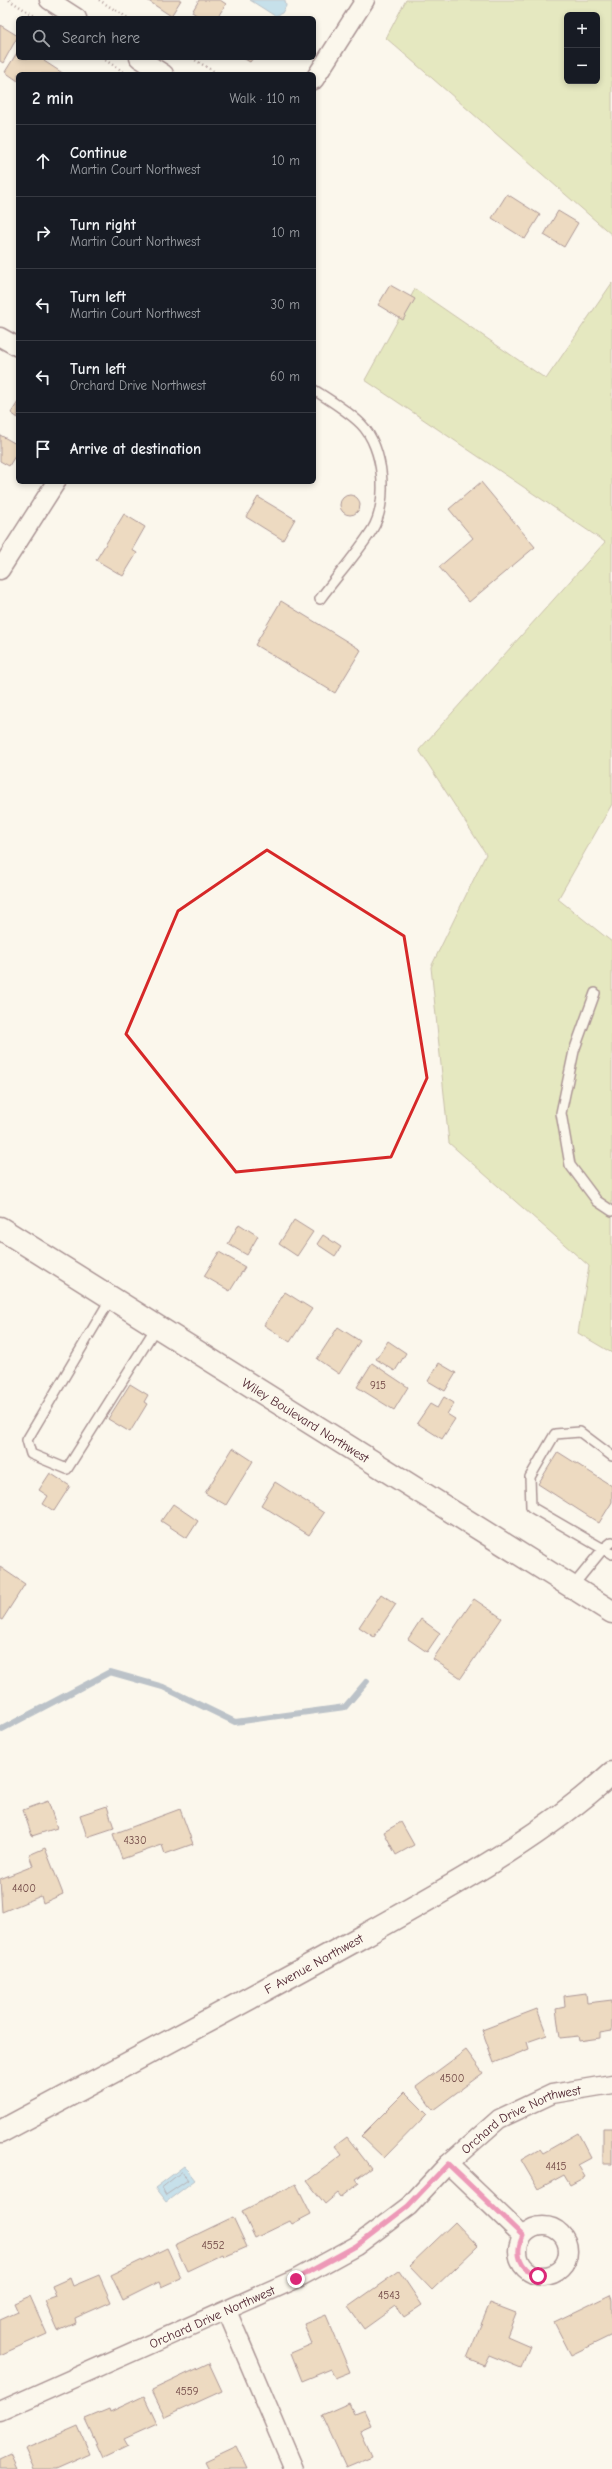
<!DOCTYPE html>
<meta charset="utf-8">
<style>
:root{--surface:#171b24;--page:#20242c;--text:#f1f3f6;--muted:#9ea1a6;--line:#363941}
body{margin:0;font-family:"Comic Neue",sans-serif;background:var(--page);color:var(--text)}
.controls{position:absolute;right:12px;top:12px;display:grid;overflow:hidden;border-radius:6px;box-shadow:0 2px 6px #0003}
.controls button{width:36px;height:36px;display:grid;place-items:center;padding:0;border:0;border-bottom:1px solid var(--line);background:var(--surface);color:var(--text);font:20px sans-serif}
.stop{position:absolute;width:12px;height:12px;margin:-9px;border:3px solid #db2777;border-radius:50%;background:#fff}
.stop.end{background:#db2777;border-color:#fff;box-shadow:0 1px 4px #0008}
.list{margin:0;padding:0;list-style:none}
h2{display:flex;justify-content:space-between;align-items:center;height:52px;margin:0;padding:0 16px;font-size:17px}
h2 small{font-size:13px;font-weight:400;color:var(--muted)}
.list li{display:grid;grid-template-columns:26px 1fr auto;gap:12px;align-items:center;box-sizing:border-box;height:72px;padding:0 16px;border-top:1px solid var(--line)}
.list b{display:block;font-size:15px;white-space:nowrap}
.list p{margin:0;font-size:13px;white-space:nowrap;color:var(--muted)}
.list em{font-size:13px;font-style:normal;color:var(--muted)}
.icon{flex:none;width:22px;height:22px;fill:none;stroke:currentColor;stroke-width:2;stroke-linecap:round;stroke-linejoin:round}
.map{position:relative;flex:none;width:612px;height:2469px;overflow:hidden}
.search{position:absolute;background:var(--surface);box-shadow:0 2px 6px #0003;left:16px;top:16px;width:300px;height:44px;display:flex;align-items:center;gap:10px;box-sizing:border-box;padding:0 14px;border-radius:6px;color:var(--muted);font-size:15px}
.panel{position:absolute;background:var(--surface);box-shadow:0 2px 6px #0003;left:16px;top:72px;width:300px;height:412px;border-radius:6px}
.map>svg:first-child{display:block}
.green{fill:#cbd689;stroke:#8a7a5a;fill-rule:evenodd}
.water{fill:#86c3e6;stroke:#6e819b}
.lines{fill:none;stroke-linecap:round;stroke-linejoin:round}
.shore{stroke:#626176;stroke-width:1}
.stream{stroke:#6e819b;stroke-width:6}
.building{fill:#dbb78c;stroke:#4a1f2b}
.service-casing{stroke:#4a1f2b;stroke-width:12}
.minor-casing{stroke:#4a1f2b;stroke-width:21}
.tertiary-casing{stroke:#4a1f2b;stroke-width:25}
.secondary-casing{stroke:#4a1f2b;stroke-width:25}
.path{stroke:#4a1f2b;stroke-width:2.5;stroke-dasharray:1 3;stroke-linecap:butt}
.service{stroke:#fbf7ec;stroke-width:9}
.minor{stroke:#fbf7ec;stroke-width:18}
.tertiary{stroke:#fbf7ec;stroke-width:22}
.secondary{stroke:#fbf7ec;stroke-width:22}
.route{stroke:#db2777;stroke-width:5}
.marked{fill:none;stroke:#d62828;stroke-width:3;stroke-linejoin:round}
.labels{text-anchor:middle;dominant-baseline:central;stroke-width:3.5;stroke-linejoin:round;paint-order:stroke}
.number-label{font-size:11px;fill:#6e4543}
.street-label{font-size:13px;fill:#4a1f2b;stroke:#fbf7ec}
</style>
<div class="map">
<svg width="612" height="2469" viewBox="0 0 612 2469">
<rect width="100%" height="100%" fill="#fbf7ec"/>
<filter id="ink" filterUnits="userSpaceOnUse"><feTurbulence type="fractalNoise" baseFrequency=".025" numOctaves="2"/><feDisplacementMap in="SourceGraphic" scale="8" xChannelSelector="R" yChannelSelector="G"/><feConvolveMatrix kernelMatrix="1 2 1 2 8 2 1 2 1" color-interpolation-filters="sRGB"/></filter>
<g filter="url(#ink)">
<path class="green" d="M406,0H612V235L386,38ZM567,15H597V81H567Z
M612,283V804L558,899L612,942V1353L578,1333L589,1266L449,1143L431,967L486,854L419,750L605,542L365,380L415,289L546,379Z"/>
<path class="water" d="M250,0H285L286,6L282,13L275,16Z
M184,2166L195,2180L166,2202L155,2188Z"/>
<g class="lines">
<path class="shore" d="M182,2172L188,2180L166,2195L162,2188Z"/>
<path class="stream" d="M0,1730L110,1672L163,1687L235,1722L345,1707L367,1681"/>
</g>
<path class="building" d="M147,0H181L171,16Z
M199,0H220L226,4L217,18H201L192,12Z
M0,25L18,36L3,63L0,61Z
M18,51V58H47L44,61L64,74H18V81L5,72Z
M243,58H253L250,62Z
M507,194L540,215L525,239L492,218Z
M558,211L578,223L564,247L544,235Z
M390,285L415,299L403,320L378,305Z
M18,402V418L11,413Z
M0,435L18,445V451L9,466L0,461Z
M481,482L535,547L469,602L439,567L473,538L449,509Z
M340 505a10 10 0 1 1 20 0a10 10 0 1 1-20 0Z
M258,497L295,519L283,540L246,517Z
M124,514L145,527L132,550L137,553L123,576L96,560Z
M281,601L361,650L335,693L255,645Z
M294,1220L313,1232L297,1256L279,1244Z
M239,1224L258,1236L247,1255L228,1244Z
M323,1235L341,1247L335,1256L317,1244Z
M219,1252L245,1267L230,1291L204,1276Z
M285,1292L312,1309L290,1342L264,1325Z
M338,1327L360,1341L339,1374L317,1359Z
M388,1341L406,1353L395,1371L376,1359Z
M372,1363L408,1387L394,1410L357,1387Z
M439,1363L456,1373L445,1391L428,1381Z
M130,1384L148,1395L144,1402L147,1404L130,1432L108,1419Z
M444,1397L454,1403L447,1414L455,1419L442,1439L417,1423L430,1404L437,1408Z
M233,1448L253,1461L226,1505L205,1493Z
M558,1452L612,1486V1502L599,1523L538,1484Z
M50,1473L70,1486L54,1511L43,1504L48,1496L39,1490Z
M275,1482L324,1513L309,1535L261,1505Z
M173,1504L198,1521L187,1538L161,1521Z
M0,1567L25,1584L2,1620L0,1619Z
M381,1594L396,1604L374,1637L359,1627Z
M474,1599L502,1618L461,1678L433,1659Z
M421,1619L440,1633L427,1652L408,1639Z
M48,1801L57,1828L32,1836L23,1810Z
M107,1806L114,1828L87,1837L80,1815Z
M180,1809L193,1844L165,1854L162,1845L122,1859L113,1834Z
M401,1822L414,1845L396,1855L384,1832Z
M45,1848L63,1894L43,1903L41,1896L2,1912L0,1879L33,1866L29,1855Z
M586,1993L587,2003L612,2000V2031L600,2033V2038L579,2041L578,2036L560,2038L556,2009L565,2007L564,1996Z
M537,2009L547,2035L527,2042L529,2049L494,2063L482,2030Z
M466,2050L483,2073L433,2110L416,2087Z
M405,2092L427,2114L384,2158L361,2136Z
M603,2128H612V2164H603Z
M578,2133L591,2158L578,2165L585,2177L570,2185L564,2175L538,2189L521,2160L540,2149L543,2153Z
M347,2137L371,2168L356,2179L359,2183L341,2197L338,2193L325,2204L307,2181L342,2155L335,2146Z
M296,2184L311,2214L292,2224L290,2221L255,2238L242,2211Z
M233,2217L247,2247L224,2257L223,2254L187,2271L175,2245Z
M455,2222L478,2246L432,2290L409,2266Z
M167,2248L181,2278L161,2287L159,2282L123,2300L111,2275Z
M399,2271L422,2305L404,2317L396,2306L364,2329L348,2307Z
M99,2275L111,2302L75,2318L76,2323L58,2331L45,2301L56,2297L52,2286L70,2278L73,2286Z
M610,2295L612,2300V2335L571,2355L554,2322Z
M30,2296L47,2334L0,2355V2320L18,2312L14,2303Z
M490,2303L516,2313L507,2336L530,2346L521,2368L489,2355L484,2365L467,2358Z
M326,2315L350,2372L335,2378L331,2369L302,2381L291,2353L312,2344L304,2324Z
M209,2363L222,2391L165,2417L152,2390Z
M144,2396L157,2424L124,2439L128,2446L103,2458L85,2419L109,2409L110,2412Z
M349,2403L354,2414L364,2410L371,2425L360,2430L372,2456L346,2467L322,2415Z
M78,2426L90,2454L56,2469H34L25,2449Z
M237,2446L248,2469H209L205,2461Z
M11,2454L18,2469H0V2459Z"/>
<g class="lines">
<g class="service-casing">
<path id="service" d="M314,390C330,400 348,411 361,424C384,447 389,503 372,530C357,554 337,576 320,599
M595,993L574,1051L561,1113L570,1165L597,1201L612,1211
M111,1298L27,1440L31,1454L67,1469L157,1326
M612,1456L580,1432L555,1434L530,1477L531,1507L612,1554
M572,1587L603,1549L612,1542"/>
</g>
<g class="minor-casing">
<g id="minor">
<path d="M49,0L77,18"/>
<path d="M139,58L164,74"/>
<path d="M314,80L365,0"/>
<path d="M0,337L18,347"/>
<path d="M0,570L56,482"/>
<path d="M448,2164L523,2236"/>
<circle cx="543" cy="2251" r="25"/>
<path d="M227,2311L294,2469"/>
<path id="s1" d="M0,2411L296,2279L356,2246L409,2206L448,2164L499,2119L552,2094L612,2084"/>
</g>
</g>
<g class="tertiary-casing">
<g id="tertiary">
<path id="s2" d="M0,1228L612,1612"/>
</g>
</g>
<g class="secondary-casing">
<g id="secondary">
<path id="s3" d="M0,2132C122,2067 244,2002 365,1935C450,1887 540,1839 612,1773"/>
</g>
</g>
<path class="path" d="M9,0L38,18
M99,0L128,18
M102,58L124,72
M192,58L218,74"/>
<use href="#service" class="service"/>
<use href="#minor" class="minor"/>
<use href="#tertiary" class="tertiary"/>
<use href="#secondary" class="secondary"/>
</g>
</g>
<g class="lines" filter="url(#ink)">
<path class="route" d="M296,2279L356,2246L408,2206L448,2164L523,2236C514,2253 520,2269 538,2276"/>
</g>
<path d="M0 0H612V2469H0ZM267,850L404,936L427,1078L391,1157L236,1172L126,1034L178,911Z" fill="#fbf7ec" fill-opacity=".55" fill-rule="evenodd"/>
<path class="marked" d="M267,850L404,936L427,1078L391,1157L236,1172L126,1034L178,911Z"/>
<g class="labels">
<g class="number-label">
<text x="378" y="1385">915</text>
<text x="135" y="1840">4330</text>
<text x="24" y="1888">4400</text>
<text x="452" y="2078">4500</text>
<text x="556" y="2166">4415</text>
<text x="213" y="2245">4552</text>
<text x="389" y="2295">4543</text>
<text x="187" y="2391">4559</text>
</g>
<g class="street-label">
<text stroke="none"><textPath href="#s2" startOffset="361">Wiley Boulevard Northwest</textPath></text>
<text stroke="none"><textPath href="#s3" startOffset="356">F Avenue Northwest</textPath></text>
<text stroke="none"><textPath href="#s1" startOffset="604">Orchard Drive Northwest</textPath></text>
<text stroke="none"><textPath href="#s1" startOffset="232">Orchard Drive Northwest</textPath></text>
</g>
</g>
</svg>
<div class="controls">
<button>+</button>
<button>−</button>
</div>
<div class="stop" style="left:538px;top:2276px"></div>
<div class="stop end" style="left:296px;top:2279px"></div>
<div class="search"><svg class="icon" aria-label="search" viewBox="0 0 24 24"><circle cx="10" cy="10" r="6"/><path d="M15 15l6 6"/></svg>Search here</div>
<section class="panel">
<h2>2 min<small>Walk · 110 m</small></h2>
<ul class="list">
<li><svg class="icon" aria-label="ahead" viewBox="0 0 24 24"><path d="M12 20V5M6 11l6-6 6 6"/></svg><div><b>Continue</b><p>Martin Court Northwest</p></div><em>10 m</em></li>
<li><svg class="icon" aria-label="right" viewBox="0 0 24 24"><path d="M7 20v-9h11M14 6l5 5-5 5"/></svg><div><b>Turn right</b><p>Martin Court Northwest</p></div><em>10 m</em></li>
<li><svg class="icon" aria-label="left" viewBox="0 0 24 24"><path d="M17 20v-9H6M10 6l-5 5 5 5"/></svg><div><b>Turn left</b><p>Martin Court Northwest</p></div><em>30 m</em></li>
<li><svg class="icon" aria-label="left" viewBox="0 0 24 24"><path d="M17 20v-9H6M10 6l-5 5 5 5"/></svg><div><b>Turn left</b><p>Orchard Drive Northwest</p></div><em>60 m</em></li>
<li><svg class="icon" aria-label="arrive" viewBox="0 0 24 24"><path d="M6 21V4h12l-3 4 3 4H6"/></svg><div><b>Arrive at destination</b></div></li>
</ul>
</section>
</div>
